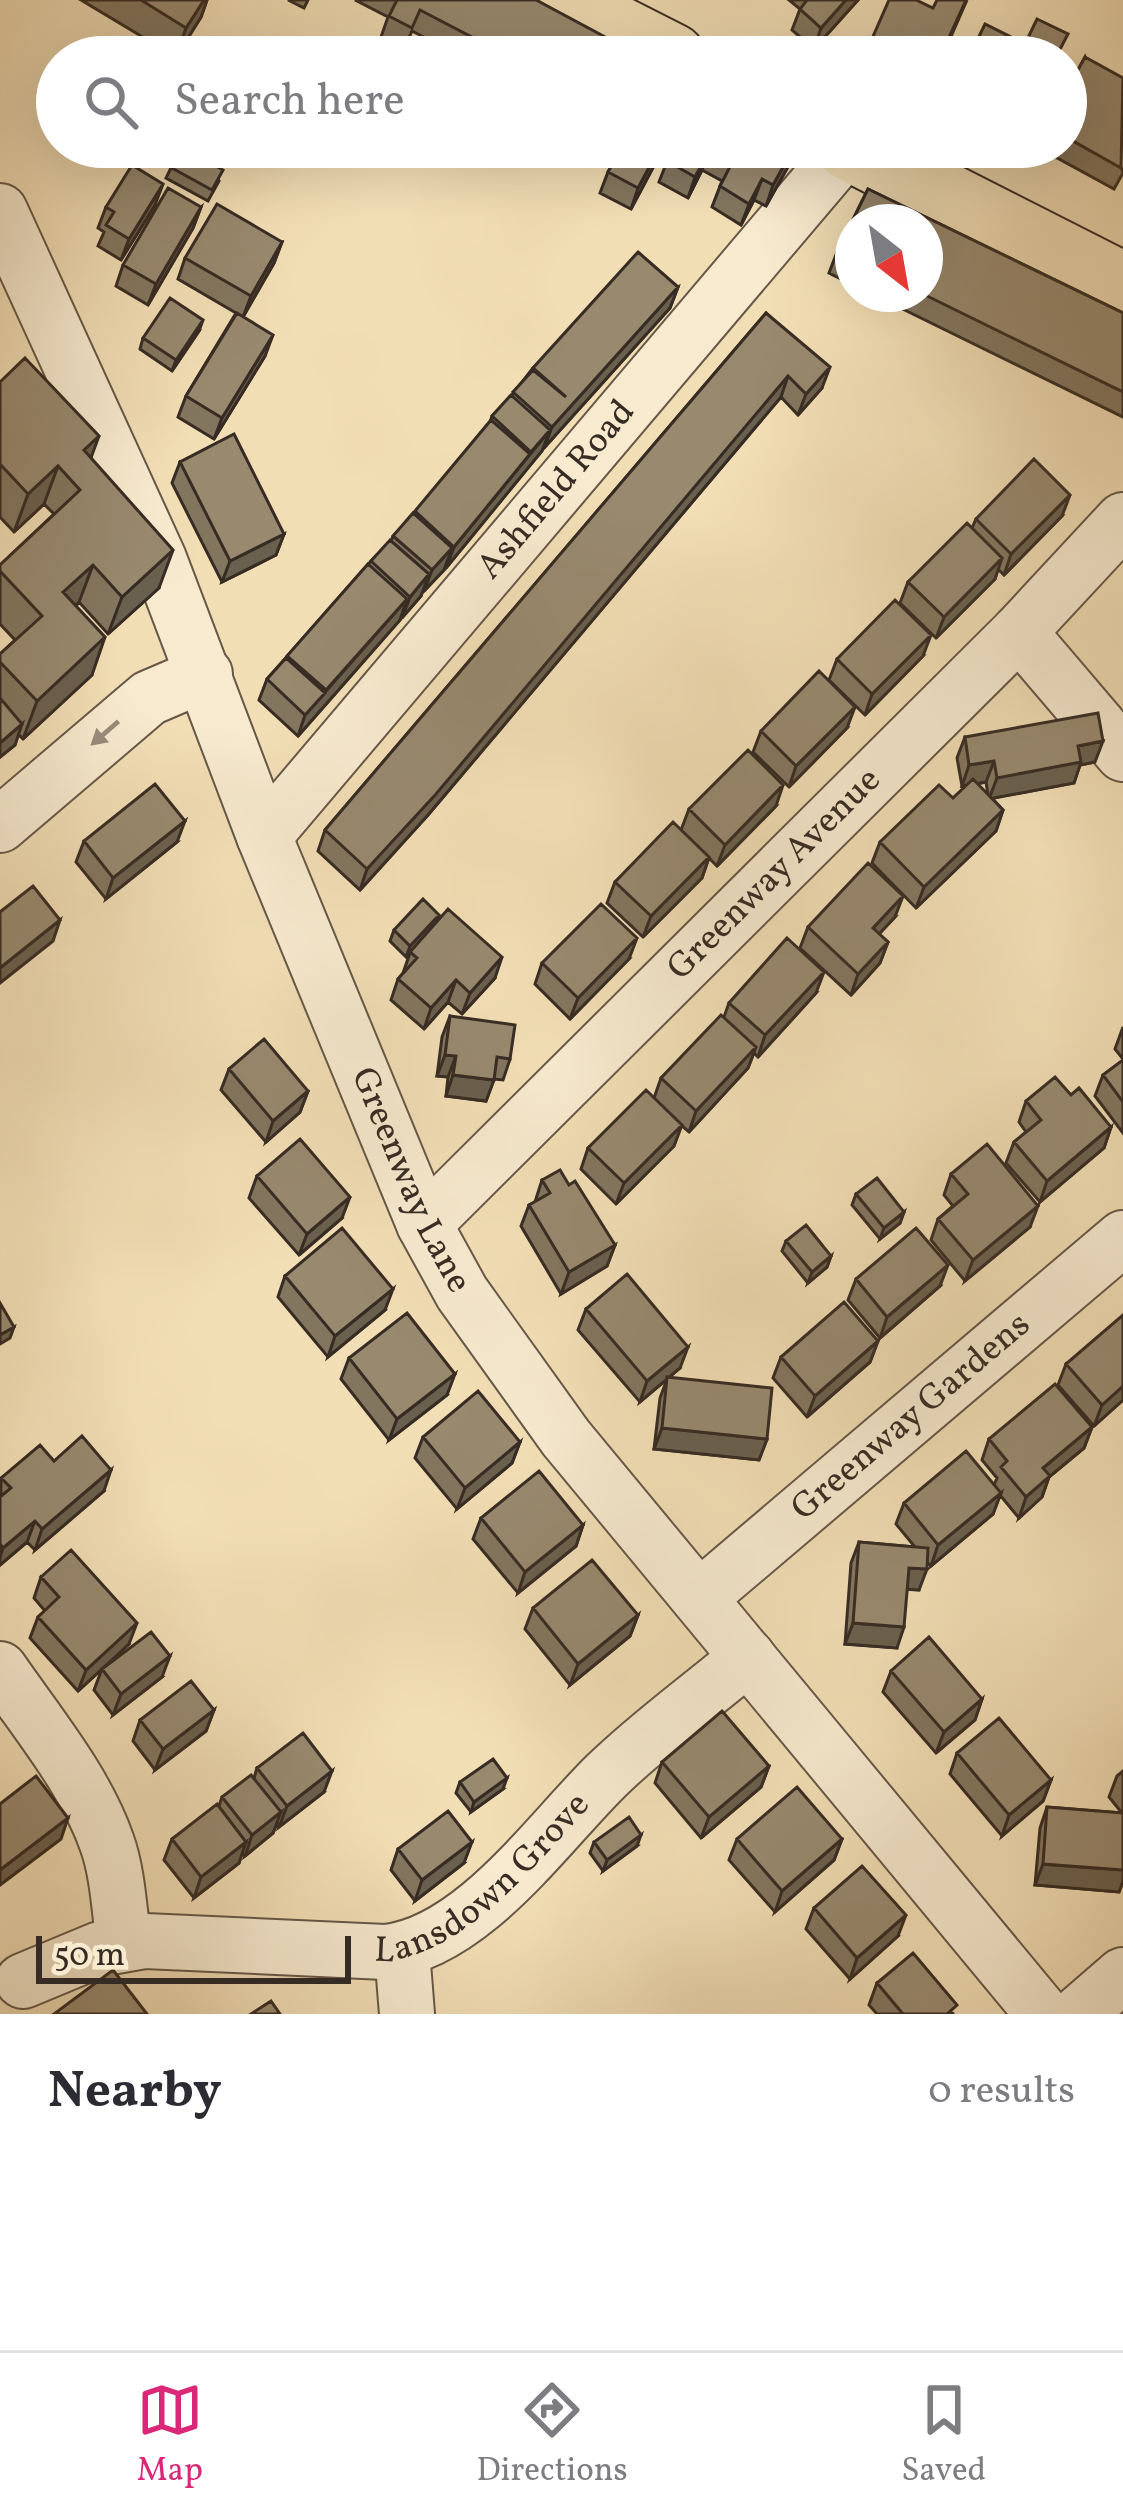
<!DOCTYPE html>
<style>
:root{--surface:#fff;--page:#f7f7f7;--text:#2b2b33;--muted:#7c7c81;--line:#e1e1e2;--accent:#db2777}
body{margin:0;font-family:Vollkorn,serif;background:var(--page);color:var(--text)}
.compass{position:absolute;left:835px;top:204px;width:108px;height:108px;border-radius:50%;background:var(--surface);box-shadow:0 12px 48px #0002;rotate:149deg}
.scale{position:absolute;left:36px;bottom:30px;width:315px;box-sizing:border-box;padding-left:12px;border:6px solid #372c24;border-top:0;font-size:33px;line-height:42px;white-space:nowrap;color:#372c24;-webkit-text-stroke:9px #f7eacf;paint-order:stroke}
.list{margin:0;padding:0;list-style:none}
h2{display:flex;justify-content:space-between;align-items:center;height:156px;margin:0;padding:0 48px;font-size:51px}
h2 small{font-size:39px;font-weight:400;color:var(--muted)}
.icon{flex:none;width:66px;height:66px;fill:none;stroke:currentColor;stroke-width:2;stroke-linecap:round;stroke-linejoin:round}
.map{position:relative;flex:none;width:1123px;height:2014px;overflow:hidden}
.search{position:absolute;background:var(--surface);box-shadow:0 12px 48px #0002;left:36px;right:36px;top:36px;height:132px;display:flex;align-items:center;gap:30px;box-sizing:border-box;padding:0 42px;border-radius:66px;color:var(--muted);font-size:45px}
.sheet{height:336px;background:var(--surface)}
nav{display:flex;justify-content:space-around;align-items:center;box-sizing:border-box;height:168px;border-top:3px solid var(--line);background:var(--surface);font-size:33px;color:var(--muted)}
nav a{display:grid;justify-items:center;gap:6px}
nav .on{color:var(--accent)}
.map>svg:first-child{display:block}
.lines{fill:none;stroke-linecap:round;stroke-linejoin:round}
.minor-casing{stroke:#665848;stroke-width:58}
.major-casing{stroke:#372c24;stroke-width:70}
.minor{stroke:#f7eacf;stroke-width:54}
.major{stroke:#f2deb5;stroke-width:66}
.wall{fill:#83765f;stroke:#372c24;stroke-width:3;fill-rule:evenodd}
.shaded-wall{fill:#6a604e;stroke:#372c24;stroke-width:3}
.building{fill:#98896f;stroke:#372c24;stroke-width:3}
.oneway{fill:#978b7a}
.labels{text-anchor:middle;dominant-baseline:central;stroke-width:9;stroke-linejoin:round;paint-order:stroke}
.street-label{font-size:36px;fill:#372c24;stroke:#f7eacf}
</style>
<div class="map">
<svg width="1123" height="2014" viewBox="0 0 1123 2014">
<rect width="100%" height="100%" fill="#f2deb5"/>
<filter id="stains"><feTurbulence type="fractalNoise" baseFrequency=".00167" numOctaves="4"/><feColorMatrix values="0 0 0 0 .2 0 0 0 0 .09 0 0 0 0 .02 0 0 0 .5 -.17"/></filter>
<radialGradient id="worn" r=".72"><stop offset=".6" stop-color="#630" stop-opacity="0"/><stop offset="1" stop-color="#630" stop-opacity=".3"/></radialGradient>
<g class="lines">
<g class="minor-casing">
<g id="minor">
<path id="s1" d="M0,211L159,559L264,836L424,1224L462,1293L566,1438L1043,2014"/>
<path d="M1019,632L1123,754"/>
<path d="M0,825L149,698L205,674"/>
<path id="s2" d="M264,836L848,147"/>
<path id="s3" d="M424,1224L1019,632L1123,520"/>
<path id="s4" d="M699,1598L1123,1238"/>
<path d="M0,1669C37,1723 85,1780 107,1843C118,1874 119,1910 124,1943"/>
<path d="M402,1951L407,2014"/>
<path id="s5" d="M23,1981L100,1949L145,1941L385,1952C472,1943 547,1834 606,1776C650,1733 701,1697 748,1657"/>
<path d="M1078,2014L1123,1975"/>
</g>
</g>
<g class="major-casing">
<path id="major" d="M560,0L672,57
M849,147L1123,286"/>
</g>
<use href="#minor" class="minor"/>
<use href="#major" class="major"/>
</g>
<path class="wall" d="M81,0H207L201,17L176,57Z
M288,0H308L304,8Z
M355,0H536L636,57H462L412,31L404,49L381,37L388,17Z
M789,0H858L814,49L792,30L800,9Z
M1085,57L1123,173L1114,189L1039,148L1066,147V92Z
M181,147H202L197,156L219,181L208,201L166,178Z
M615,147H795L789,165L766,206L754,200L741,225L712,207L722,181L702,170L688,198L659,182L666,164L657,160L631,209L600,193L608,172L620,151Z
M868,189L1123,313V417L872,294H925V222H853V285L829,273L837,252Z
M155,205L121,260L98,246L104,232L98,228L106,207Z
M201,207L193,228L148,305L116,286L123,265Z
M282,242L274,263L243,317L265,356L214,439L178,417L186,396L236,313L178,279L185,258Z
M678,287L670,308L544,448L446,568L424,591L423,590L421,596L298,736L259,700L267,679L371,561L391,541L393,536L414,514L490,422L492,416L512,395L533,368Z
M766,313L822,388L798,415L781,397L428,815L360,890L318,851L325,830Z
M199,331L172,371L140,349L143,338Z
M0,382L91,458L159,588L108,634L79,602L76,606L92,675L23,739L18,734L15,745L0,757V654L15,640L0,624V565L54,514L44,504L14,532L0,517Z
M180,462L284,534L276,555L222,582L172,483Z
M1062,516L1004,575L998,569L995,579L936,638L900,603L908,582L972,528L976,519Z
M923,656L865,715L829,680L837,659Z
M847,728L789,787L753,752L761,731Z
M965,737L1095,762L1080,765L1074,783L992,798L1003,810L996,831L916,908L872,863L880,842L953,798L966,786H962L957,758ZM986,782L988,795L977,784Z
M776,806L717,866L709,858L702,878L643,937L607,903L615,882L681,830L689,809Z
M84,841L177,842L106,899L76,862Z
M895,917L879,934L888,942L880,963L851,995L800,948L808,927Z
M438,920L495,978L462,1014L448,1002L424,1029L391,1000L398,979L403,973L410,953L406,957L390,941L394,930Z
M629,959L570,1019L535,984L542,963Z
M816,993L758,1057L754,1053L748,1068L689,1132L681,1125L674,1146L616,1204L581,1169L588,1148L654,1098L661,1078L724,1017L729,1003Z
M450,1016L510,1059L503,1080L494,1079L486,1101L446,1096L448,1077L437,1076L442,1037Z
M1123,1027V1059L1115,1049Z
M1123,1060V1133L1095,1096L1103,1075Z
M229,1069L308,1091L300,1112L266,1142L221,1090Z
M1071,1095L1111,1127L1104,1148L1040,1202L1006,1163L1014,1142L1026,1132L1019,1122L1026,1101Z
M951,1174L1030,1227L965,1281L931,1240L938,1219L953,1206L944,1195Z
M257,1176L342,1218L299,1255L249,1198Z
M542,1180L569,1185L615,1245L607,1266L561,1294L521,1226L529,1205L535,1202Z
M856,1194L904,1212L900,1223L880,1239L852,1205Z
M786,1241L831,1256L827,1267L808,1283L782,1251Z
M285,1276L385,1310L328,1357L278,1297Z
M856,1279L940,1286L880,1338L848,1300Z
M586,1309L680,1368L669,1377L767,1439L759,1460L654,1449L660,1398L667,1379L640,1402L578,1330Z
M878,1341L870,1362L807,1417L773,1378L781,1357Z
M349,1358L447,1395L389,1440L341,1379Z
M1066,1364L1123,1400L1094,1426L1058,1385Z
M1092,1427L1084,1448L1049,1477L1042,1497L1019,1518L1000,1495L993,1514L931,1566L927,1562L919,1590L907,1589L897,1648L845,1644L851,1563L859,1542L915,1547L896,1524L904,1503L994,1485L997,1478L982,1460L989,1439Z
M423,1437L520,1442L512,1463L457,1509L415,1458Z
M54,1461L104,1491L35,1550L27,1542L0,1565L1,1478Z
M481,1518L583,1525L576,1546L518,1593L473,1539Z
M41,1577L129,1644L78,1691L30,1638L38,1617L45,1611L34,1598Z
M533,1608L638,1615L630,1636L570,1685L525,1629Z
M102,1669L162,1677L113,1715L94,1690Z
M891,1671L982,1699L975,1720L936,1753L883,1692Z
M214,1710L206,1731L155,1770L133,1741L140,1720Z
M957,1753L1051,1780L1043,1801L1002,1836L950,1774Z
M662,1762L769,1766L761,1787L701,1838L655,1783Z
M257,1768L324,1792L279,1827L277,1823L273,1833L245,1856L242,1853L239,1863L194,1898L164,1860L172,1839L219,1806L222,1797L254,1778Z
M1123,1771V1881L1119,1892L1035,1885L1040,1828L1047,1807L1122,1813L1109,1797L1117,1776Z
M460,1782L503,1789L471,1812L456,1793Z
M737,1839H842L834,1860L775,1912L729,1860Z
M594,1842L637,1846L603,1871L590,1853Z
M398,1849L464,1863L415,1901L391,1870Z
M814,1908L898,1936L850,1979L806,1929Z
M877,1983L954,2014H877L869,2005Z"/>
<path class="shaded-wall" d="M204,0H207L201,17L176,57L186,28Z
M846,0H858L814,49L821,28Z
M967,0L942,57H940Z
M660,147L657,160L631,209L638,188Z
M795,147L789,165L766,206L773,185Z
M710,149L702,170L688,198L695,177Z
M762,179L754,200L741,225L749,204Z
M163,184L155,205L121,260L129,239Z
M201,207L193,228L148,305L156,284Z
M282,242L274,263L243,317L251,296Z
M678,287L670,308L544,448L552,427Z
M203,320L199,331L172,371L176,360Z
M273,335L265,356L214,439L222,418Z
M830,367L822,388L798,415L806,394Z
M788,376L781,397L428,815L360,890L367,869Z
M550,430L542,451L446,568L454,547Z
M99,436L85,474L84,450Z
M58,466L44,504L14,532L28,494Z
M1070,495L1062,516L1004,575L1011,554Z
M284,534L276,555L222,582L230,561Z
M452,548L444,570L424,591L432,570Z
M173,550L159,588L108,634L122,597Z
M1002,558L995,579L936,638L944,617Z
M93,565L79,602L50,630L63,592Z
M429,574L421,596L402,618L410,597Z
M407,599L400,620L298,736L305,715Z
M931,635L923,656L865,715L872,694Z
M105,637L92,675L23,739L37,701Z
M855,707L847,728L789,787L796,766Z
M22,724L15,745L0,757V743Z
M1103,741L1095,762L1080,765L1074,783L989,799L997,778L1078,746Z
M994,761L986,782L962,786L969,765Z
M783,785L776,806L717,866L725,845Z
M1003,810L996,831L916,908L924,887Z
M185,821L177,842L106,899L113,878Z
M709,857L702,878L643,937L651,916Z
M903,896L895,917L865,949L873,928Z
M439,915L436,926L406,957L410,946Z
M60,920L53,941L0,983V968Z
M637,938L629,959L570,1019L578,998Z
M888,942L880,963L851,995L858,974Z
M502,957L495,978L462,1014L470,993Z
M824,972L816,993L758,1057L765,1035Z
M456,980L448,1002L424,1029L431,1008Z
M756,1047L748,1068L689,1132L696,1111Z
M445,1055L456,1056L448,1077L437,1076Z
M453,1075L494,1080L486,1101L446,1096Z
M308,1091L300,1112L266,1142L273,1121Z
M682,1125L674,1146L616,1204L624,1183Z
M1111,1127L1104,1148L1040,1202L1047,1181Z
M350,1197L342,1218L299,1255L307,1234Z
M1038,1206L1030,1227L965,1281L973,1260Z
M904,1212L900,1223L880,1239L884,1228Z
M615,1245L607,1266L561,1294L569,1272Z
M831,1256L827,1267L808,1283L812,1272Z
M948,1265L940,1286L880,1338L887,1317Z
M393,1289L385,1310L328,1357L335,1336Z
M14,1327L10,1338L0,1344V1335Z
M878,1341L870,1362L807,1417L815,1396Z
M688,1347L680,1368L640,1402L647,1381Z
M455,1374L447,1395L389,1440L397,1419Z
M1123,1386V1400L1094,1426L1102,1405Z
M1092,1427L1084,1448L1049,1477L1042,1497L1019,1518L1026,1497L1043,1468Z
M662,1428L767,1439L759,1460L654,1449Z
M520,1442L512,1463L457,1509L465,1488Z
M111,1470L104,1491L35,1550L42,1529Z
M1001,1493L993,1514L931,1566L938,1545Z
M35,1521L27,1542L0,1565V1557L3,1548Z
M583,1525L576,1546L518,1593L525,1572Z
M909,1568L927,1569L919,1590L901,1589Z
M638,1615L630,1636L570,1685L578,1664Z
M137,1623L129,1644L78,1691L86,1670Z
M853,1623L904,1627L897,1648L845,1644Z
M170,1656L162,1677L113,1715L121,1694Z
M982,1699L975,1720L936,1753L944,1732Z
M214,1710L206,1731L155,1770L163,1749Z
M769,1766L761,1787L701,1838L709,1817Z
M332,1771L324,1792L279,1827L287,1806Z
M507,1778L503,1789L471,1812L474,1802Z
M1051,1780L1043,1801L1002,1836L1009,1815Z
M281,1812L273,1833L245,1856L252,1835Z
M68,1818L61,1839L0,1885V1870Z
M641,1835L637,1846L603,1871L607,1860Z
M842,1839L834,1860L775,1912L782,1891Z
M246,1842L239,1863L194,1898L201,1877Z
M472,1842L464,1863L415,1901L422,1880Z
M1043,1864L1123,1870V1881L1119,1892L1035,1885Z
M906,1915L898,1936L850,1979L857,1958Z"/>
<path class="building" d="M141,0H204L186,28Z
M397,0H536L637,54L635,57H510L420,10L412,28L389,16Z
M807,0H846L821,28L800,9Z
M889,0H916L933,8L937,0H966L940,57H864Z
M1037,19L1068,34L1056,57H969L985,24L1025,44Z
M1085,57L1123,78L1121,168L1066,137V92Z
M181,147H200L196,155L223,170L212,190L170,167Z
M622,147H660L638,188L608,172Z
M674,147H794L773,185L762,179L749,204L720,186L733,161L710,149L695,177L667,161Z
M132,165L163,184L129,239L106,225L114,212L106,207Z
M168,188L201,207L156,284L123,265Z
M868,189L1123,313V392L923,294H925V222H853V260L837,252Z
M217,204L282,242L251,296L185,258Z
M638,252L678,287L552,427L513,392L533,370L566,397L533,368Z
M170,298L203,320L176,360L143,338Z
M237,313L273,335L222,418L186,396Z
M766,313L830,367L806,394L788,376L436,794L367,869L325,830Z
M25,358L99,436L84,450L173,550L122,597L93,565L63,592L105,637L37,701L0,662V654L42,616L0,571V565L80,490L58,466L28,494L0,464V382Z
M511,395L550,430L531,452L492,416Z
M491,420L530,454L454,547L415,511Z
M234,434L284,534L230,561L180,462Z
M1034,459L1070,495L1011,554L976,519Z
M413,513L452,548L432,570L393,536Z
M967,523L1002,558L944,617L908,582Z
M390,540L429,574L410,597L371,561Z
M368,564L407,599L326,690L287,656Z
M895,600L931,635L872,694L837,659Z
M286,658L325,693L305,715L267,679Z
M819,671L855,707L796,766L761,731Z
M0,698L22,724L0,743Z
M1098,713L1103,741L1078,746L1081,762L997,778L994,761L969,765L965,737Z
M748,750L783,785L725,845L689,809Z
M973,779L1003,810L924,887L880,842L939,785L953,798Z
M155,784L185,821L113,878L84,841Z
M673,822L709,857L651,916L615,882Z
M868,863L903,896L873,928L888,942L858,974L808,927Z
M33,886L60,920L0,968V912Z
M423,899L439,915L410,946L394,930Z
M601,904L637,938L578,998L542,963Z
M448,909L502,957L470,993L456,980L431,1008L398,979L417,958L410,952Z
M787,938L824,972L765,1035L729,1003Z
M721,1015L756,1047L696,1111L661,1078Z
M450,1016L515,1025L510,1059L497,1057L494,1080L453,1075L456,1056L445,1055Z
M264,1039L308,1091L273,1121L229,1069Z
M1123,1060V1102L1103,1075Z
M1055,1077L1071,1095L1079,1088L1111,1127L1047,1181L1014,1142L1041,1120L1026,1101Z
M646,1090L682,1125L624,1183L588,1148Z
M300,1139L350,1197L307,1234L257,1176Z
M987,1144L1038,1206L973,1260L938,1219L968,1194L951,1174Z
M560,1170L569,1185L575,1181L615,1245L569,1272L529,1205L550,1193L542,1180Z
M877,1178L904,1212L884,1228L856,1194Z
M806,1225L831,1256L812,1272L786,1241Z
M342,1228L393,1289L335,1336L285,1276Z
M916,1228L948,1265L887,1317L856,1279Z
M627,1274L688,1347L647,1381L586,1309Z
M844,1302L878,1341L815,1396L781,1357Z
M0,1303L14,1327L0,1335Z
M407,1313L455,1374L397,1419L349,1358Z
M1123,1315V1386L1102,1405L1066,1364Z
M667,1377L772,1388L767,1439L662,1428Z
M1055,1384L1092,1427L1043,1468L1050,1476L1026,1497L1001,1467L1007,1461L989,1439Z
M478,1391L520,1442L465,1488L423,1437Z
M82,1436L111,1470L42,1529L35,1521L3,1548L0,1544V1497L11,1488L1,1478L40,1445L54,1461Z
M966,1451L1001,1493L938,1545L904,1503Z
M539,1471L583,1525L525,1572L481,1518Z
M859,1542L928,1548L927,1569L909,1568L904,1627L853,1623Z
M71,1550L137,1623L86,1670L38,1617L59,1597L41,1577Z
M592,1560L638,1615L578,1664L533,1608Z
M151,1632L170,1656L121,1694L102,1669Z
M929,1637L982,1699L944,1732L891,1671Z
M191,1681L214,1710L163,1749L140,1720Z
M722,1711L769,1766L709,1817L662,1762Z
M999,1718L1051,1780L1009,1815L957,1753Z
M303,1733L332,1771L287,1806L257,1768Z
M493,1759L507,1778L474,1802L460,1782Z
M251,1775L281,1812L252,1835L222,1797Z
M36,1776L68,1818L0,1870V1804Z
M797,1787L842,1839L782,1891L737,1839Z
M217,1804L246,1842L201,1877L172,1839Z
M1047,1807L1123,1813V1870L1043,1864Z
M448,1811L472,1842L422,1880L398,1849Z
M629,1817L641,1835L607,1860L594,1842Z
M862,1866L906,1915L857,1958L814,1908Z
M913,1953L957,2005L947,2014H903L877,1983Z
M113,1970L147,2014H54Z
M271,2001L280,2014H251Z"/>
<defs><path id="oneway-solid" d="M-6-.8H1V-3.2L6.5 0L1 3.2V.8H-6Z" transform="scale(3)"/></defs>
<use class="oneway" href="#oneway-solid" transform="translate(105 733) rotate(139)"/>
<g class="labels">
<g class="street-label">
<text stroke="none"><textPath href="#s2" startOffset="453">Ashfield Road</textPath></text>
<text stroke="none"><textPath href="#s3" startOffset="495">Greenway Avenue</textPath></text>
<text stroke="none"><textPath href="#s1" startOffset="1053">Greenway Lane</textPath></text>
<text stroke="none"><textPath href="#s4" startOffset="279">Greenway Gardens</textPath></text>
<text stroke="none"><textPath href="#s5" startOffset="492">Lansdown Grove</textPath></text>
</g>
</g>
<rect width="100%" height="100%" filter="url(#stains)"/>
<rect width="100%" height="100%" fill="url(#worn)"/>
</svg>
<svg class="compass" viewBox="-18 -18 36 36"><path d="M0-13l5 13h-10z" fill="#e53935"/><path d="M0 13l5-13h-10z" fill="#7c7c81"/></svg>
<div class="scale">50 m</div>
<div class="search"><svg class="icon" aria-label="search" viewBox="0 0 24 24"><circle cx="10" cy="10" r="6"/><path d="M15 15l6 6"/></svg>Search here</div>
</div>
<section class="sheet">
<h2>Nearby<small>0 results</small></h2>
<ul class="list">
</ul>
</section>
<nav>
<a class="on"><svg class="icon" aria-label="map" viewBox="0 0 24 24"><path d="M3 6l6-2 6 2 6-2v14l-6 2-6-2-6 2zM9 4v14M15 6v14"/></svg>Map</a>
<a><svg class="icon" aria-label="directions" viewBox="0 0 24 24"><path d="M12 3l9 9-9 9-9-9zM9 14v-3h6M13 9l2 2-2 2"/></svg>Directions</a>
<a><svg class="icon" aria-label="saved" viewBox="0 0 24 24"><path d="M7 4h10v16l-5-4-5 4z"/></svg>Saved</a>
</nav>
